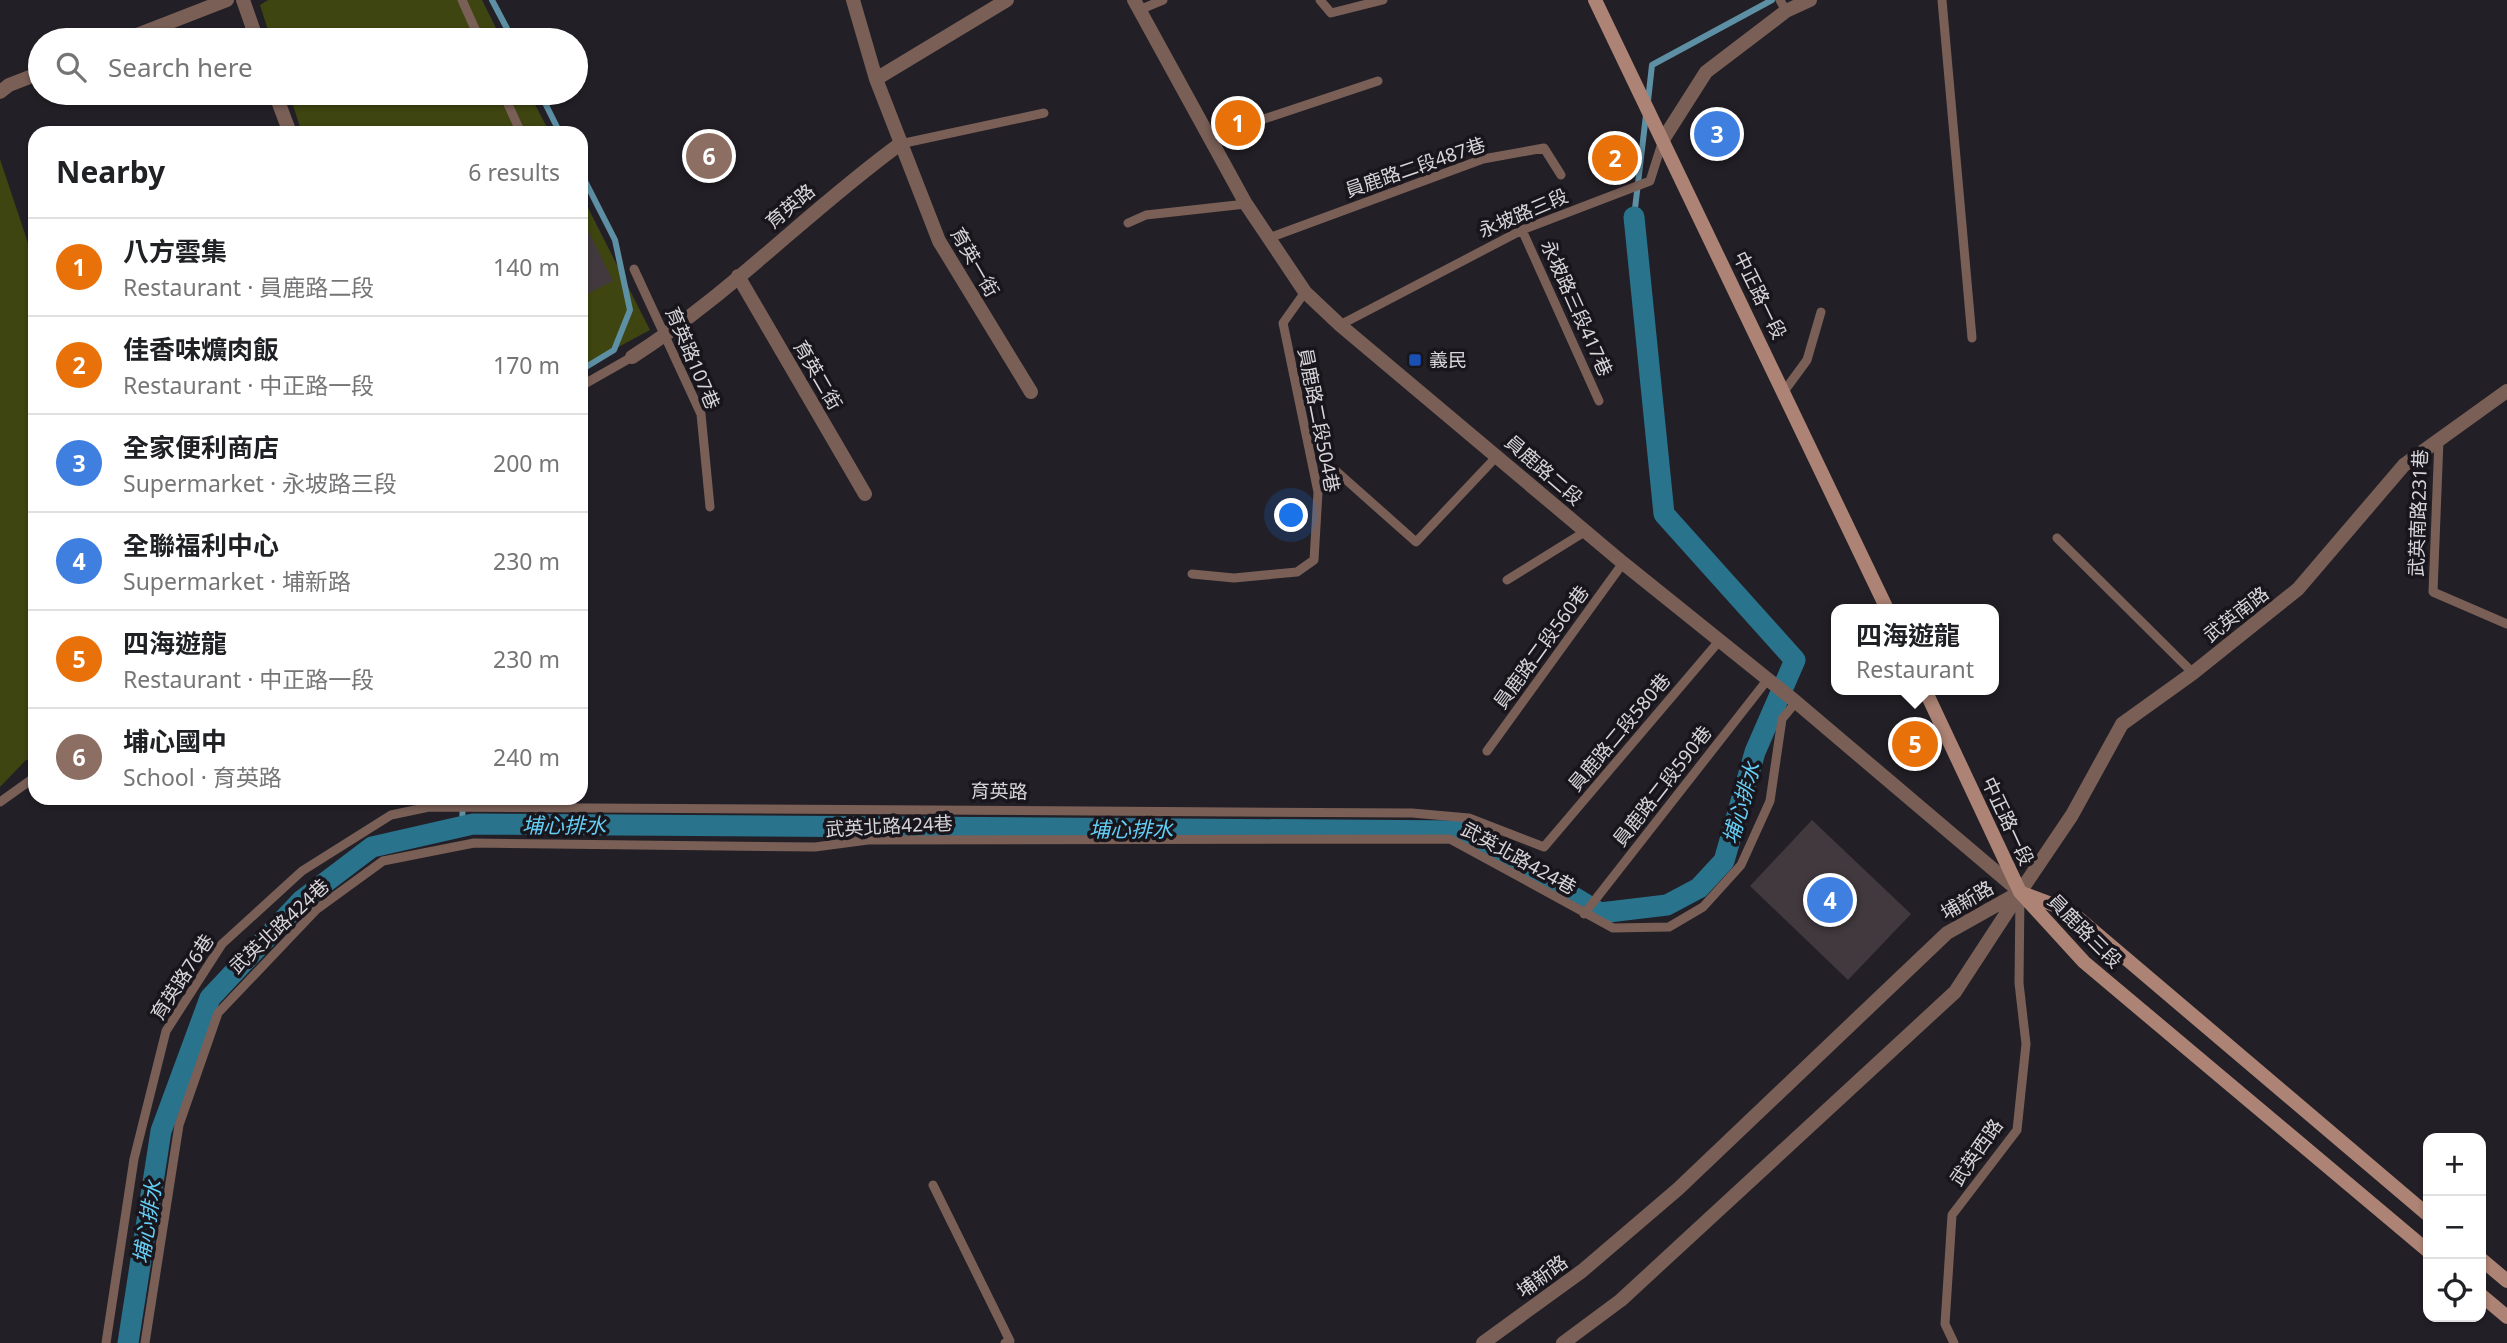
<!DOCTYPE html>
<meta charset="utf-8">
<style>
:root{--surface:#fff;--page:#f6f6f6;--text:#202124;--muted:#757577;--line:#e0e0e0;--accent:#0f766e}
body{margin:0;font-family:"Noto Sans","Noto Sans TC",sans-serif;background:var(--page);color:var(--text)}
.controls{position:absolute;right:21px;bottom:21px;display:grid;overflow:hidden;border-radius:14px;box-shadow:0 2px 5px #0004}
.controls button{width:63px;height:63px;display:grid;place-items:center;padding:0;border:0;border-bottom:2px solid var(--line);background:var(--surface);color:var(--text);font:35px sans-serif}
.you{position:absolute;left:1292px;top:516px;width:24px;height:24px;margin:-18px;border:5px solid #fff;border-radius:50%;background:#1a73e8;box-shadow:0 0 0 10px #1a73e833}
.badge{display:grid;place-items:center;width:46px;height:46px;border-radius:50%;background:var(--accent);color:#fff;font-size:23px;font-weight:700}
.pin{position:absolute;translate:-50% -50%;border:4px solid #fff;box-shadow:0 2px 7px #0006}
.popup{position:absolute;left:1831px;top:604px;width:168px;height:91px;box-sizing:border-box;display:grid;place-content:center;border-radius:14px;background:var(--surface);filter:drop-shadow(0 2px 5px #0005);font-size:23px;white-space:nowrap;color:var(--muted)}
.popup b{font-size:26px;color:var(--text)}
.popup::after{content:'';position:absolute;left:50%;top:100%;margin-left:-14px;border:14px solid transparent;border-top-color:var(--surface)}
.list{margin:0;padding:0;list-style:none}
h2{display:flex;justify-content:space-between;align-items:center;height:91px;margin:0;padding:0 28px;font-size:30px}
h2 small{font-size:23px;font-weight:400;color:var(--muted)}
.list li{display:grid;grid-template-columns:46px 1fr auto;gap:21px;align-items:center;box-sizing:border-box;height:98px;padding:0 28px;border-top:2px solid var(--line)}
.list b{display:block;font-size:26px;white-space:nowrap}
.list p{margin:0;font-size:23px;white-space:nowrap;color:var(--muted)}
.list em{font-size:23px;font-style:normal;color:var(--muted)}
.icon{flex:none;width:38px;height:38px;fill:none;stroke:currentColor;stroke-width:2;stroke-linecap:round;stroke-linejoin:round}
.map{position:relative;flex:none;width:2507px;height:1343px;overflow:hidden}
.search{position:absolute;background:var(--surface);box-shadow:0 2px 5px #0004;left:28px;top:28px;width:560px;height:77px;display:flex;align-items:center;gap:18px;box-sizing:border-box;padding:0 24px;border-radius:38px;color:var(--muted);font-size:26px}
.panel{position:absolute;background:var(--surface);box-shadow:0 2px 5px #0004;left:28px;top:126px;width:560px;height:679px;border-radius:21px}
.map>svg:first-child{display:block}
.green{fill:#3e4511}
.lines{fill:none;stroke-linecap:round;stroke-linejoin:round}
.stream{stroke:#5d90a4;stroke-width:6}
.canal{stroke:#29738d;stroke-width:21}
.building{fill:#41393d}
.service{stroke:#795f56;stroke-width:9}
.minor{stroke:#795f56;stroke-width:14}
.tertiary{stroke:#795f56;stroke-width:14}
.secondary{stroke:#ac8374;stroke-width:14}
.transit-dot{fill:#1a4fb4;stroke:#18161c;stroke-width:2.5}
.labels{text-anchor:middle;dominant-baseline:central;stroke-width:7;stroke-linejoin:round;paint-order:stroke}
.street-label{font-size:19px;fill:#d7d5d9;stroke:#18161c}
.poi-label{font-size:19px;fill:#d7d5d9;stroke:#18161c;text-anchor:start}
.water-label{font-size:21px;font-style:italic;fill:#64cff6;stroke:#18161c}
</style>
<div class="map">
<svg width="2507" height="1343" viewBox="0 0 2507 1343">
<rect width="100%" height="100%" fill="#221f26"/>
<path class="green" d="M268,0H482L502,40H271L260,5Z
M289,93H529L550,133H302Z
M0,159L35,264V758L26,760L0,787Z
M581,194L650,330L581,367Z"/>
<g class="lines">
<path class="stream" d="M492,0L513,40
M540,93L560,133
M1648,101L1652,65L1772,0
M581,173L615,240L630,310L614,350L581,370
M1634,217L1646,115
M462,827L463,798"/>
<path class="canal" d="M128,1343L161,1131L210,998L302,900L372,847L473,824L1465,831L1600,913L1667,905L1699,888L1724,861L1755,752L1795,660L1664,514L1634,217"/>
</g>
<path class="building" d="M581,216L613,281L581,297Z
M1812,820L1911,914L1848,980L1750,886Z"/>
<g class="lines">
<path class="service" d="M462,0L480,40
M1320,0L1331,13L1383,0
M1780,0L1786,11
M1942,0L1972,338
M1139,10L1163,0
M503,93L521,133
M1210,137L1378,81
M900,144L1044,113
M1128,223L1146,215L1246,204
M1522,230L1599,401
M1269,238L1483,159L1544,148L1561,175
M634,269L701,414L710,507
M1340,325L1522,230L1650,181L1663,140
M581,386L632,357
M1785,390L1807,360L1821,312
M2439,440L2433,592L2507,624
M1318,492L1335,470L1416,542L1498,455
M2057,538L2193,673
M1192,574L1234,578L1297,572L1314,560L1318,492L1283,323L1305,292
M1507,580L1586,531
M1487,751L1623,563
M0,802L35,777
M1584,914L1768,679
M933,1185L1010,1341L1005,1343
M106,1343L134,1159L166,1031L222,944L302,871L391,815L429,807L1412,813L1469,818L1544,847L1720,640
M145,1343L179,1125L218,1013L317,909L383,861L474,843L815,847L868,840L1450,839L1613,928L1669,927L1703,907L1741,865L1770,801L1782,719L1796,702
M1954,1343L1945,1324L1952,1215L2017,1130L2026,1044L2019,983L2020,894"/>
<path class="minor" d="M243,0L257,40
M853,0L876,79L939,241L1031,392
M1134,0L1246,204L1305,292L1340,325L1623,563L1796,702L2020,892L2072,815L2122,724L2193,673L2298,589L2404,465L2507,391
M124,40L227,0
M876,79L1007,0
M0,92L9,85L40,73
M275,93L290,133
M738,276L865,494
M632,357C728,296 808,211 900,144"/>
<path class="tertiary" d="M1664,138L1706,72L1786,11L1810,0
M1483,1343L1582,1271L1678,1189L1947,933L2020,892
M1563,1343L1621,1300L1955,992L2017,897"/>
<path class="secondary" d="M1595,0L1887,609
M1925,690L2020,892L2084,962L2428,1251
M2022,893L2070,911L2428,1215
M2481,1259L2507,1281
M2481,1295L2507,1317"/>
</g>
<rect class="transit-dot" x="1408" y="353" width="14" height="14" rx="3.5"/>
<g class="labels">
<g class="street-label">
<text transform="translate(1415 167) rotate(-19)">員鹿路二段487巷</text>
<text transform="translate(790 206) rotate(-40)">育英路</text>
<text transform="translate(1523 213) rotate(-23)">永坡路三段</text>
<text transform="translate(975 262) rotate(60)">育英一街</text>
<text transform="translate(1760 295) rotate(64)">中正路一段</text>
<text transform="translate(1577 308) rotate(66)">永坡路三段417巷</text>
<text transform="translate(693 358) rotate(67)">育英路107巷</text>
<text transform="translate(818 375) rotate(60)">育英二街</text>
<text transform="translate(1319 420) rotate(79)">員鹿路二段504巷</text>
<text transform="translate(1544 470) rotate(41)">員鹿路二段</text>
<text transform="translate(2418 513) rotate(-88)">武英南路231巷</text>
<text transform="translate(2236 614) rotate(-38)">武英南路</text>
<text transform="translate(1541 647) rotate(-54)">員鹿路二段560巷</text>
<text transform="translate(1619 732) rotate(-50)">員鹿路二段580巷</text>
<text transform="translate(1662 786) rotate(-52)">員鹿路二段590巷</text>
<text transform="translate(999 791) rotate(1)">育英路</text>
<text transform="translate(2008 821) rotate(65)">中正路一段</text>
<text transform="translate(889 826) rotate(-3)">武英北路424巷</text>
<text transform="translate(1519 858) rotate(29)">武英北路424巷</text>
<text transform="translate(1967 900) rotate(-30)">埔新路</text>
<text transform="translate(279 926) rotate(-43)">武英北路424巷</text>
<text transform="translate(2085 931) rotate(45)">員鹿路三段</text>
<text transform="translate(182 977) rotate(-57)">育英路76巷</text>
<text transform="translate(1976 1152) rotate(-55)">武英西路</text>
<text transform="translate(1542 1276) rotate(-36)">埔新路</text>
</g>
<g class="poi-label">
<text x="1429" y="360">義民</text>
</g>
<g class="water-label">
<text transform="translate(1741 803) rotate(-74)">埔心排水</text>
<text x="564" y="825">埔心排水</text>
<text x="1131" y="829">埔心排水</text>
<text transform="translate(147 1222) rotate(-81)">埔心排水</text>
</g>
</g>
</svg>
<div class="controls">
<button>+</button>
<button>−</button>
<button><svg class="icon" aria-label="locate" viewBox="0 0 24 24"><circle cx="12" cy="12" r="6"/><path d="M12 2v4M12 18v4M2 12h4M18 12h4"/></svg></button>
</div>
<div class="you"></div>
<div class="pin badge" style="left:1238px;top:123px;background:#e8710a">1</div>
<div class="pin badge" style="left:1615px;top:158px;background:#e8710a">2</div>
<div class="pin badge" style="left:1717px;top:134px;background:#3f7fe0">3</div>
<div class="pin badge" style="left:1830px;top:900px;background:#3f7fe0">4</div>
<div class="pin badge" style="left:1915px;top:744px;background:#e8710a">5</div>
<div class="popup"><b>四海遊龍</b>Restaurant</div>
<div class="pin badge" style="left:709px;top:156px;background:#8d6e63">6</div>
<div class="search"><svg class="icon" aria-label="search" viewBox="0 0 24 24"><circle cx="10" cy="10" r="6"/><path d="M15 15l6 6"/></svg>Search here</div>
<section class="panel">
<h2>Nearby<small>6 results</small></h2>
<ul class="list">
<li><span class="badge" style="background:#e8710a">1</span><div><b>八方雲集</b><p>Restaurant · 員鹿路二段</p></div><em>140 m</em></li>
<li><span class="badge" style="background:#e8710a">2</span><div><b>佳香味爌肉飯</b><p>Restaurant · 中正路一段</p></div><em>170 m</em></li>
<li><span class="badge" style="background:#3f7fe0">3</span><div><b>全家便利商店</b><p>Supermarket · 永坡路三段</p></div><em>200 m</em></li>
<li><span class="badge" style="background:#3f7fe0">4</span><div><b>全聯福利中心</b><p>Supermarket · 埔新路</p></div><em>230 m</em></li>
<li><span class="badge" style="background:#e8710a">5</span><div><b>四海遊龍</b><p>Restaurant · 中正路一段</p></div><em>230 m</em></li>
<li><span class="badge" style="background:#8d6e63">6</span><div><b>埔心國中</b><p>School · 育英路</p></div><em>240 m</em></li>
</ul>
</section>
</div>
